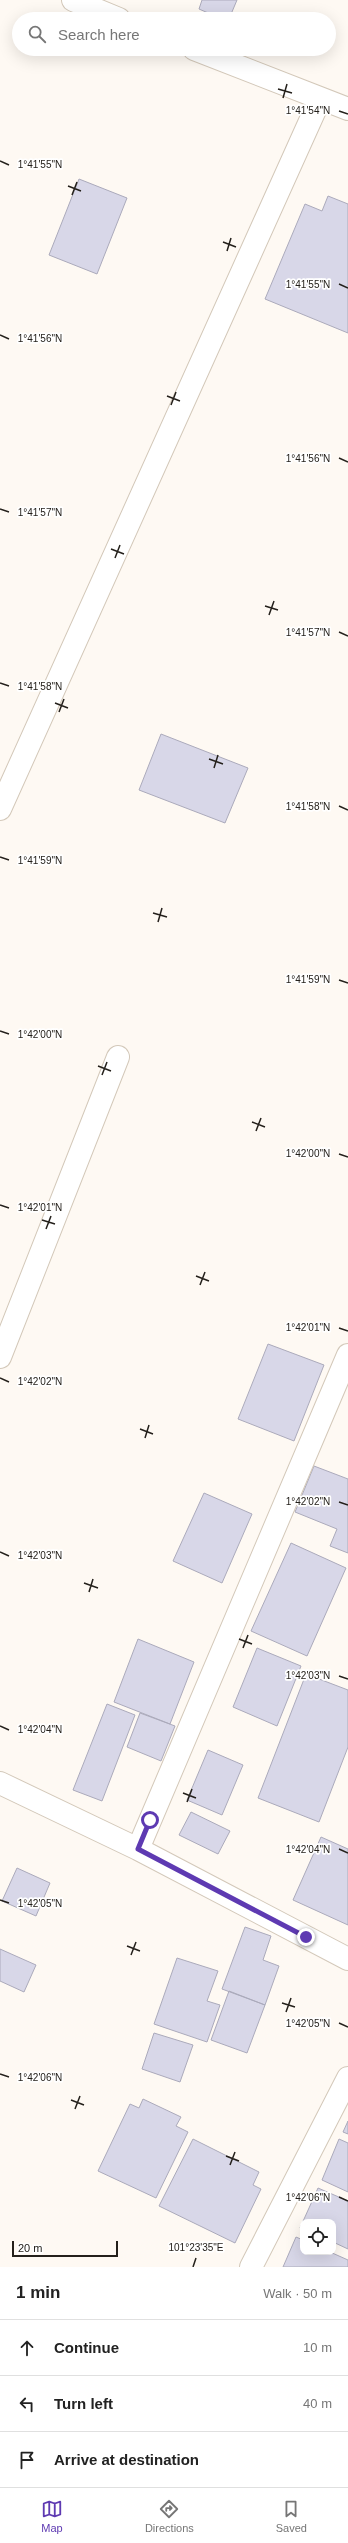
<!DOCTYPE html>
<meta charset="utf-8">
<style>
:root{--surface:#fff;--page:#f2f2f2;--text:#222;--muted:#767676;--line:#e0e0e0;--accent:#5e3ab2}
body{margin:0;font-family:Helvetica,sans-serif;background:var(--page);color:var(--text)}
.controls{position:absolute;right:12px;bottom:12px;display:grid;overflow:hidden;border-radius:8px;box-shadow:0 4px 16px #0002}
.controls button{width:36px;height:36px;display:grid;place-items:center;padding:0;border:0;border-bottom:1px solid var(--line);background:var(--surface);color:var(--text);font:20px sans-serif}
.scale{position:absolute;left:12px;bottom:10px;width:106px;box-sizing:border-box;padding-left:4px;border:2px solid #24201b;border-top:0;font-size:11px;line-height:14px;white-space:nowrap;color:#24201b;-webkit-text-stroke:3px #fff;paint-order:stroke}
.stop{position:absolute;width:12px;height:12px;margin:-9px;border:3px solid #5e3ab2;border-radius:50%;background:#fff}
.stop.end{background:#5e3ab2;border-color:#fff;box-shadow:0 1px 4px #0008}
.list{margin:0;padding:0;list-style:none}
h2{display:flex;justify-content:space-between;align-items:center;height:52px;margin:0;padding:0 16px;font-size:17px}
h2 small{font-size:13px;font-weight:400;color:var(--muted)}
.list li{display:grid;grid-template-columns:26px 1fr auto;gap:12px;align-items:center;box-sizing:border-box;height:56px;padding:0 16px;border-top:1px solid var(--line)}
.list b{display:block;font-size:15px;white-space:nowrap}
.list em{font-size:13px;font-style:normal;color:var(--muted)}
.icon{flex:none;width:22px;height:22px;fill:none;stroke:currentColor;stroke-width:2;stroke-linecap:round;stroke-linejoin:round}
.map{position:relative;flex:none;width:348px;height:2267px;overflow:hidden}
.search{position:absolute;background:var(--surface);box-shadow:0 4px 16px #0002;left:12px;right:12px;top:12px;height:44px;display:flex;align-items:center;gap:10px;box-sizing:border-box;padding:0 14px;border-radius:22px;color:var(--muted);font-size:15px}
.sheet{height:220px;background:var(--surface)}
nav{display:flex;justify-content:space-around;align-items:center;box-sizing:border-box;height:56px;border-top:1px solid var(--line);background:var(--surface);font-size:11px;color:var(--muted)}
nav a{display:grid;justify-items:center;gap:2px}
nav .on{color:var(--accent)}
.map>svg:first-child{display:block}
.building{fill:#d8d7e8;stroke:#abaabb}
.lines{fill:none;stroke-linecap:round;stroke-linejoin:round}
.street-casing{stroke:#d3c8b9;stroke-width:24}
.street{stroke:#fff;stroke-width:22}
.route{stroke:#5e3ab2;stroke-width:5}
.ticks{fill:none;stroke:#24201b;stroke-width:1.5}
.ticks-label{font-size:10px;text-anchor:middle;fill:#24201b;stroke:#fff;stroke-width:3.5;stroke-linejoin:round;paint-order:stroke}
</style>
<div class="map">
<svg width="348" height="2267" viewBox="0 0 348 2267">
<rect width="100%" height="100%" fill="#fef9f3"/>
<path class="building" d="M202,0H237L229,19H222L199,9Z
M79,179L127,198L97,274L49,255Z
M328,196L348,204V333L265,299L305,204L322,211Z
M161,734L248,768L225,823L139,790Z
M268,1344L324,1365L294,1441L238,1419Z
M314,1466L348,1479V1553L330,1546L337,1529L295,1512Z
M204,1493L252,1514L222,1583L173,1561Z
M291,1543L346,1568L307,1656L251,1631Z
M138,1639L194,1662L170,1724L114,1702Z
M257,1648L301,1666L277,1726L233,1707Z
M306,1674L348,1690V1747L319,1822L258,1798Z
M107,1704L135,1715L102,1801L73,1790Z
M140,1713L175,1726L161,1761L127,1747Z
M208,1750L243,1765L222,1815L187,1800Z
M191,1812L230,1831L218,1854L179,1835Z
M321,1837L348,1849V1925L293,1900Z
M17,1868L50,1883L36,1916L2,1901Z
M245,1927L271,1936L263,1960L279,1966L265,2005L222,1989Z
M0,1949L36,1965L24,1992L0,1981Z
M177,1958L218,1971L207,2001L220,2005L207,2042L154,2024Z
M229,1991L265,2005L247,2053L211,2040Z
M154,2033L193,2045L180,2082L142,2069Z
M143,2099L181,2117L176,2126L188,2132L156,2198L98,2171L130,2104L139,2108Z
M348,2121V2134L343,2132Z
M193,2139L259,2172L253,2185L261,2189L235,2243L159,2206Z
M339,2139L348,2143V2192L322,2180Z
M318,2188L348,2201V2249L333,2242V2222H303V2229L300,2228Z
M296,2237L303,2240V2252H330L348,2260V2267H283Z"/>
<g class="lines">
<g class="street-casing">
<path id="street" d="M73,0L119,19
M194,49L348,109
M0,809L320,99
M0,1357L118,1057
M0,1783L138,1849L348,1959
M138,1849L348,1355
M251,2267L348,2078"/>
</g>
<use href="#street" class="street"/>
</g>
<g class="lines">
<path class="route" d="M150,1820L138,1849L306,1937"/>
</g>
<path class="ticks" d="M278,89L292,93M283,98L287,84M339,111L348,114M0,161L9,165M68,186L81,191M72,195L77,182M223,242L236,247M227,251L231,238M339,284L348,288M0,335L9,339M167,396L180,401M171,405L176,392M339,458L348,462M0,509L9,512M111,549L124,554M115,558L120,545M265,606L278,610M269,615L274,601M339,632L348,636M0,683L9,686M55,703L68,708M59,712L64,699M209,759L223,764M214,768L218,755M339,806L348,810M0,857L9,860M153,913L167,917M158,922L162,908M339,980L348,983M0,1031L9,1034M98,1066L111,1071M102,1075L107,1062M252,1122L265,1127M256,1131L261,1118M339,1154L348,1157M0,1205L9,1208M42,1220L55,1224M46,1229L51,1216M196,1276L209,1281M200,1285L205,1272M339,1328L348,1331M0,1378L9,1382M140,1429L153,1434M145,1438L149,1425M339,1502L348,1505M0,1552L9,1556M84,1583L98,1588M89,1592L93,1579M239,1639L252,1644M243,1648L248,1635M339,1676L348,1679M0,1726L9,1730M183,1793L196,1798M187,1802L192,1789M339,1849L348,1853M0,1900L9,1903M127,1946L140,1951M131,1955L136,1942M282,2003L295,2007M286,2012L291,1998M339,2023L348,2027M0,2074L9,2077M71,2100L84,2105M75,2109L80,2096M226,2156L239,2161M230,2165L235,2152M339,2197L348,2201M193,2267L196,2258"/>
<g class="ticks-label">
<text x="308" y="114">1°41'54"N</text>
<text x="40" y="168">1°41'55"N</text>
<text x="308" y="288">1°41'55"N</text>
<text x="40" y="342">1°41'56"N</text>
<text x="308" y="462">1°41'56"N</text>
<text x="40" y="516">1°41'57"N</text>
<text x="308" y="636">1°41'57"N</text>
<text x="40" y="690">1°41'58"N</text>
<text x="308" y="810">1°41'58"N</text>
<text x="40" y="864">1°41'59"N</text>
<text x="308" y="983">1°41'59"N</text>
<text x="40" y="1038">1°42'00"N</text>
<text x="308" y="1157">1°42'00"N</text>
<text x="40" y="1211">1°42'01"N</text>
<text x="308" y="1331">1°42'01"N</text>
<text x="40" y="1385">1°42'02"N</text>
<text x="308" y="1505">1°42'02"N</text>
<text x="40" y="1559">1°42'03"N</text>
<text x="308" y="1679">1°42'03"N</text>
<text x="40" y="1733">1°42'04"N</text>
<text x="308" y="1853">1°42'04"N</text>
<text x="40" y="1907">1°42'05"N</text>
<text x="308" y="2027">1°42'05"N</text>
<text x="40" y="2081">1°42'06"N</text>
<text x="308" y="2201">1°42'06"N</text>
<text x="196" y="2251">101°23'35"E</text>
</g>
</svg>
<div class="controls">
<button><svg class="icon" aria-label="locate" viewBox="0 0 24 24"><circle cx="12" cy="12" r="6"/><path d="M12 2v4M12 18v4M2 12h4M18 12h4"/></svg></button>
</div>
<div class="scale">20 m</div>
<div class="stop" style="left:150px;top:1820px"></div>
<div class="stop end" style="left:306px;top:1937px"></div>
<div class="search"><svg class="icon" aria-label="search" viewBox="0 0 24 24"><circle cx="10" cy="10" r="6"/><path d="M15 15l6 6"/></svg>Search here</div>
</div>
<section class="sheet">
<h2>1 min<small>Walk · 50 m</small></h2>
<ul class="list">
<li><svg class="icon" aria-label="ahead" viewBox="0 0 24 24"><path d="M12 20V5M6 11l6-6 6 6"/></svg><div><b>Continue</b></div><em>10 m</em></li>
<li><svg class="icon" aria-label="left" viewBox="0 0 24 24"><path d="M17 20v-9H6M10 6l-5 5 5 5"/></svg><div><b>Turn left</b></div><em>40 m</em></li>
<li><svg class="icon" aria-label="arrive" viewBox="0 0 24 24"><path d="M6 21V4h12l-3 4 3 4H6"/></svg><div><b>Arrive at destination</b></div></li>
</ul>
</section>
<nav>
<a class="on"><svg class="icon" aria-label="map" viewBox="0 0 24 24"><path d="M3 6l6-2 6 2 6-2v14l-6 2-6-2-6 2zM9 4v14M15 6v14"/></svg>Map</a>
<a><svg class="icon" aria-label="directions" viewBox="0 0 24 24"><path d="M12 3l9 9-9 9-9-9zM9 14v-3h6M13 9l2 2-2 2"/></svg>Directions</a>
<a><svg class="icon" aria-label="saved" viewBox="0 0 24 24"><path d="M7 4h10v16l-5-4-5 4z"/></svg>Saved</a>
</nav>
